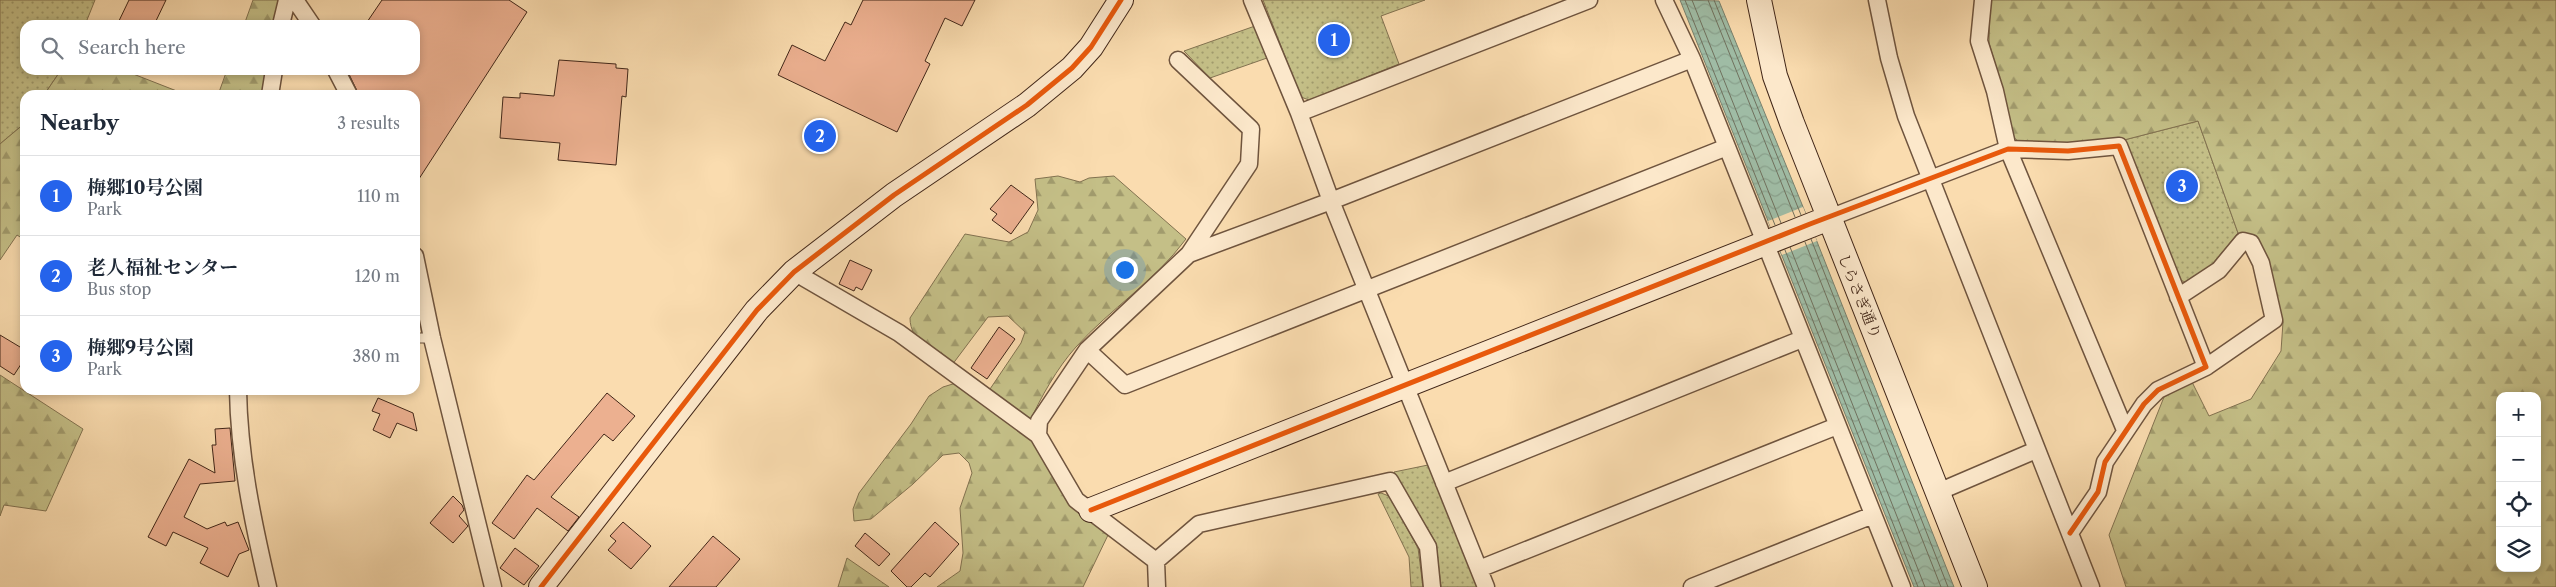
<!DOCTYPE html>
<meta charset="utf-8">
<style>
:root{--surface:#fff;--page:#f2f2f3;--text:#1f2937;--muted:#747a83;--line:#e0e1e3;--accent:#2563eb}
body{margin:0;font-family:"Libre Caslon Text","Noto Serif JP",serif;background:var(--page);color:var(--text)}
.controls{position:absolute;right:15px;bottom:15px;display:grid;overflow:hidden;border-radius:10px;box-shadow:0 2px 8px #0003}
.controls button{width:45px;height:45px;display:grid;place-items:center;padding:0;border:0;border-bottom:1px solid var(--line);background:var(--surface);color:var(--text);font:25px sans-serif}
.you{position:absolute;left:1124px;top:269px;width:18px;height:18px;margin:-12px;border:4px solid #fff;border-radius:50%;background:#1a73e8;box-shadow:0 0 0 8px #1a73e833}
.badge{display:grid;place-items:center;width:32px;height:32px;border-radius:50%;background:var(--accent);color:#fff;font-size:16px;font-weight:700}
.pin{position:absolute;translate:-50% -50%;border:2px solid #fff;box-shadow:0 1px 5px #0006}
.list{margin:0;padding:0;list-style:none}
h2{display:flex;justify-content:space-between;align-items:center;height:65px;margin:0;padding:0 20px;font-size:21px}
h2 small{font-size:16px;font-weight:400;color:var(--muted)}
.list li{display:grid;grid-template-columns:32px 1fr auto;gap:15px;align-items:center;box-sizing:border-box;height:80px;padding:0 20px;border-top:1px solid var(--line)}
.list b{display:block;font-size:19px;white-space:nowrap}
.list p{margin:0;font-size:16px;white-space:nowrap;color:var(--muted)}
.list em{font-size:16px;font-style:normal;color:var(--muted)}
.icon{flex:none;width:28px;height:28px;fill:none;stroke:currentColor;stroke-width:2;stroke-linecap:round;stroke-linejoin:round}
.map{position:relative;flex:none;width:2556px;height:587px;overflow:hidden}
.search{position:absolute;background:var(--surface);box-shadow:0 2px 8px #0003;left:20px;top:20px;width:400px;height:55px;display:flex;align-items:center;gap:12px;box-sizing:border-box;padding:0 18px;border-radius:15px;color:var(--muted);font-size:19px}
.panel{position:absolute;background:var(--surface);box-shadow:0 2px 8px #0003;left:20px;top:90px;width:400px;height:305px;border-radius:15px}
.map>svg:first-child{display:block}
.green{fill:url(#green-dots);stroke:#827250}
.forest{fill:url(#forest-firs);stroke:#827250;fill-rule:evenodd}
.water{fill:url(#water-waves);stroke:#79806d}
.pier{fill:#fadcaf}
.lines{fill:none;stroke-linecap:round;stroke-linejoin:round}
.shore{stroke:#70715e;stroke-width:1}
.building{fill:#ecb090;stroke:#412618}
.lane-casing{stroke:#6f543e;stroke-width:11}
.street-casing{stroke:#6f543e;stroke-width:19}
.secondary-casing{stroke:#412618;stroke-width:26}
.lane{stroke:#fce8cb;stroke-width:9}
.street{stroke:#fce8cb;stroke-width:16}
.secondary{stroke:#fce8cb;stroke-width:24}
.cycleway-casing{stroke:#fce8cb;stroke-width:8}
.cycleway{stroke:#e8590c;stroke-width:5}
.labels{text-anchor:middle;dominant-baseline:central;stroke-width:4;stroke-linejoin:round;paint-order:stroke}
.street-label{font-size:15px;fill:#412618;stroke:#fce8cb}
</style>
<div class="map">
<svg width="2556" height="587" viewBox="0 0 2556 587">
<defs>
<pattern id="green-dots" width="8" height="8" patternUnits="userSpaceOnUse" patternTransform="scale(1.25)"><rect width="8" height="8" fill="#c4bf87"/><path d="M2 2h.1M6 6h.1" fill="none" stroke="#a19b6d" stroke-width="1.8" stroke-linecap="round"/></pattern>
<pattern id="forest-firs" width="22" height="20" patternUnits="userSpaceOnUse" patternTransform="scale(1.25)"><rect width="22" height="20" fill="#c4bf87"/><path d="M5 1l3.5 6h-7zM16 11l3.5 6h-7z" fill="#a19b6d"/></pattern>
<pattern id="water-waves" width="16" height="10" patternUnits="userSpaceOnUse" patternTransform="scale(1.25)"><rect width="16" height="10" fill="#9fbca5"/><path d="M0 5q4-4 8 0t8 0" fill="none" stroke="#8aa18d"/></pattern>
</defs>
<rect width="100%" height="100%" fill="#fadcaf"/>
<filter id="stains"><feTurbulence type="fractalNoise" baseFrequency=".004" numOctaves="4"/><feColorMatrix values="0 0 0 0 .2 0 0 0 0 .09 0 0 0 0 .02 0 0 0 .5 -.17"/></filter>
<radialGradient id="worn" r=".72"><stop offset=".6" stop-color="#630" stop-opacity="0"/><stop offset="1" stop-color="#630" stop-opacity=".3"/></radialGradient>
<path class="green" d="M0,0H95L85,25H25V70H61L44,95H25V123L0,144Z
M1263,0H1425L1381,16L1399,64L1309,100L1301,97Z
M1255,26L1267,58L1210,78L1184,51Z
M2198,121L2238,233L2210,267L2188,283L2180,280L2124,140Z
M1428,465L1477,587H1441L1436,543L1394,472Z
M1381,493L1389,496L1418,548L1423,587H1411L1409,557L1378,494Z"/>
<path class="forest" d="M253,0H280L277,25H244Z
M1990,0H2556V587H2126L2109,535L2164,397L2192,382L2209,416L2251,399L2281,351L2283,322L2262,246L2247,234L2238,233L2198,121L2124,140L2073,145L2018,141L2012,136L2004,93L1989,43ZM2500,396H2537V568H2500Z
M61,70H123L187,95H44Z
M227,70H269L265,95H218Z
M25,123V240L17,235L0,260V144Z
M1058,176L1080,182L1089,178L1114,176L1186,239C1155,281 1110,309 1076,347C1057,368 1041,397 1029,423L988,392L1021,343L1025,332L1008,316L988,317L952,365C934,352 910,342 910,318L965,234L1009,242L1028,232L1038,210L1035,179Z
M0,375L83,429L46,511L4,505L0,516Z
M956,383L1028,435L1070,503L1109,533L1083,587H937L960,571L963,553L960,508L972,473L969,463L959,453L943,455L913,484L871,519L854,521L853,509L859,493L911,424L929,396L943,387Z
M847,558L889,587H838Z"/>
<path class="water" d="M1680,0L1719,1L1810,224L1954,587H1914Z"/>
<path class="pier" d="M1803,207L1817,241L1782,255L1768,221Z"/>
<g class="lines">
<path class="shore" d="M1685,0L1775,225
M1692,0L1781,223
M1708,0L1795,217
M1714,0L1801,215
M1811,239L1948,587
M1805,242L1941,587
M1790,247L1925,587
M1785,250L1918,587"/>
</g>
<path class="building" d="M129,0H166L154,25H117Z
M382,0H509L527,12L415,185V95H359L347,70H415V25H365Z
M863,0H975L962,26L945,18L925,61L930,64L897,132L778,75L792,45L825,61L845,22L851,25Z
M559,60L616,64V68L628,69L626,97L622,96L616,165L558,160L560,143L500,138L503,97L520,98V93L554,96Z
M1011,185L1034,202L1011,234L992,220L997,214L990,209Z
M850,260L872,270L862,290L856,287L854,291L839,284Z
M999,327L1015,339L987,379L971,368Z
M0,335L25,350V358L14,375L0,366Z
M607,393L635,416L613,441L604,434L551,497L579,517L568,531L537,508L514,539L492,523L527,475L534,480Z
M378,398L413,413L417,431L397,423L390,438L373,430L380,414L372,411Z
M230,428L235,481L200,484L184,517L207,529L225,522L227,526L238,522L249,550L239,554L228,577L200,563L208,548L173,532L166,546L148,537L189,459L215,473L212,445H216L215,429Z
M453,496L462,505L464,510L459,516L468,526L453,543L430,523Z
M623,522L651,546L631,569L608,550L616,541L610,536Z
M935,522L959,544L930,577L925,573L911,587H907L891,571Z
M865,533L890,554L879,566L855,546Z
M713,536L740,559L716,587H669Z
M515,548L539,566L524,585L500,568Z"/>
<g class="lines">
<g class="lane-casing">
<path id="lane" d="M415,338H432"/>
</g>
<g class="street-casing">
<path id="street" d="M295,0L312,25
M1252,0L1299,113L1331,201L1486,587
M1664,0L1692,59L1902,587
M1877,0L1889,58L1906,116L2091,587
M1983,0L1979,41L1995,91L2008,149L2125,430
M281,25L287,0
M1178,60L1251,129L1249,164L1189,254
M336,70L349,95
M270,95L274,70
M1299,113L1589,0
M1829,218L2008,149L2068,151L2119,146L2206,367L2158,390L2144,404L2105,462L2098,492L2070,533
M415,256L432,338L493,587
M794,272L899,333L1038,435L1076,500L1156,561L1157,587
M2178,297L2219,270L2243,241L2251,243L2261,263L2274,320L2206,367
M1087,350L1125,385L1727,147
M238,390C239,457 253,522 268,587
M1038,435L1039,421L1087,350L1189,254L1331,201L1692,59
M1444,483L1802,339
M1938,492L2036,450
M1156,561L1199,524L1390,481L1428,547L1432,587
M1479,569L1837,426
M1692,587L1873,515"/>
</g>
<g class="secondary-casing">
<path id="secondary" d="M1759,0L1775,76L1792,123L1975,587
M1091,510L1829,218
M541,587L757,310L794,272L894,195L1027,105L1072,68L1091,47L1121,0"/>
</g>
<use href="#lane" class="lane"/>
<use href="#street" class="street"/>
<use href="#secondary" class="secondary"/>
<g class="cycleway-casing">
<path id="cycleway" d="M1091,510L1810,224L2008,149L2068,151L2119,146L2206,367L2158,390L2144,404L2105,462L2098,492L2070,533
M541,587L757,310L794,272L894,195L1027,105L1072,68L1091,47L1121,0"/>
</g>
<use href="#cycleway" class="cycleway"/>
</g>
<g class="labels">
<g class="street-label">
<text transform="translate(1860 296) rotate(68)">しらさぎ通り</text>
</g>
</g>
<rect width="100%" height="100%" filter="url(#stains)"/>
<rect width="100%" height="100%" fill="url(#worn)"/>
</svg>
<div class="controls">
<button>+</button>
<button>−</button>
<button><svg class="icon" aria-label="locate" viewBox="0 0 24 24"><circle cx="12" cy="12" r="6"/><path d="M12 2v4M12 18v4M2 12h4M18 12h4"/></svg></button>
<button><svg class="icon" aria-label="layers" viewBox="0 0 24 24"><path d="M12 4l9 5-9 5-9-5zM3 14l9 5 9-5"/></svg></button>
</div>
<div class="you"></div>
<div class="pin badge" style="left:1334px;top:40px">1</div>
<div class="pin badge" style="left:820px;top:136px">2</div>
<div class="pin badge" style="left:2182px;top:186px">3</div>
<div class="search"><svg class="icon" aria-label="search" viewBox="0 0 24 24"><circle cx="10" cy="10" r="6"/><path d="M15 15l6 6"/></svg>Search here</div>
<section class="panel">
<h2>Nearby<small>3 results</small></h2>
<ul class="list">
<li><span class="badge">1</span><div><b>梅郷10号公園</b><p>Park</p></div><em>110 m</em></li>
<li><span class="badge">2</span><div><b>老人福祉センター</b><p>Bus stop</p></div><em>120 m</em></li>
<li><span class="badge">3</span><div><b>梅郷9号公園</b><p>Park</p></div><em>380 m</em></li>
</ul>
</section>
</div>
